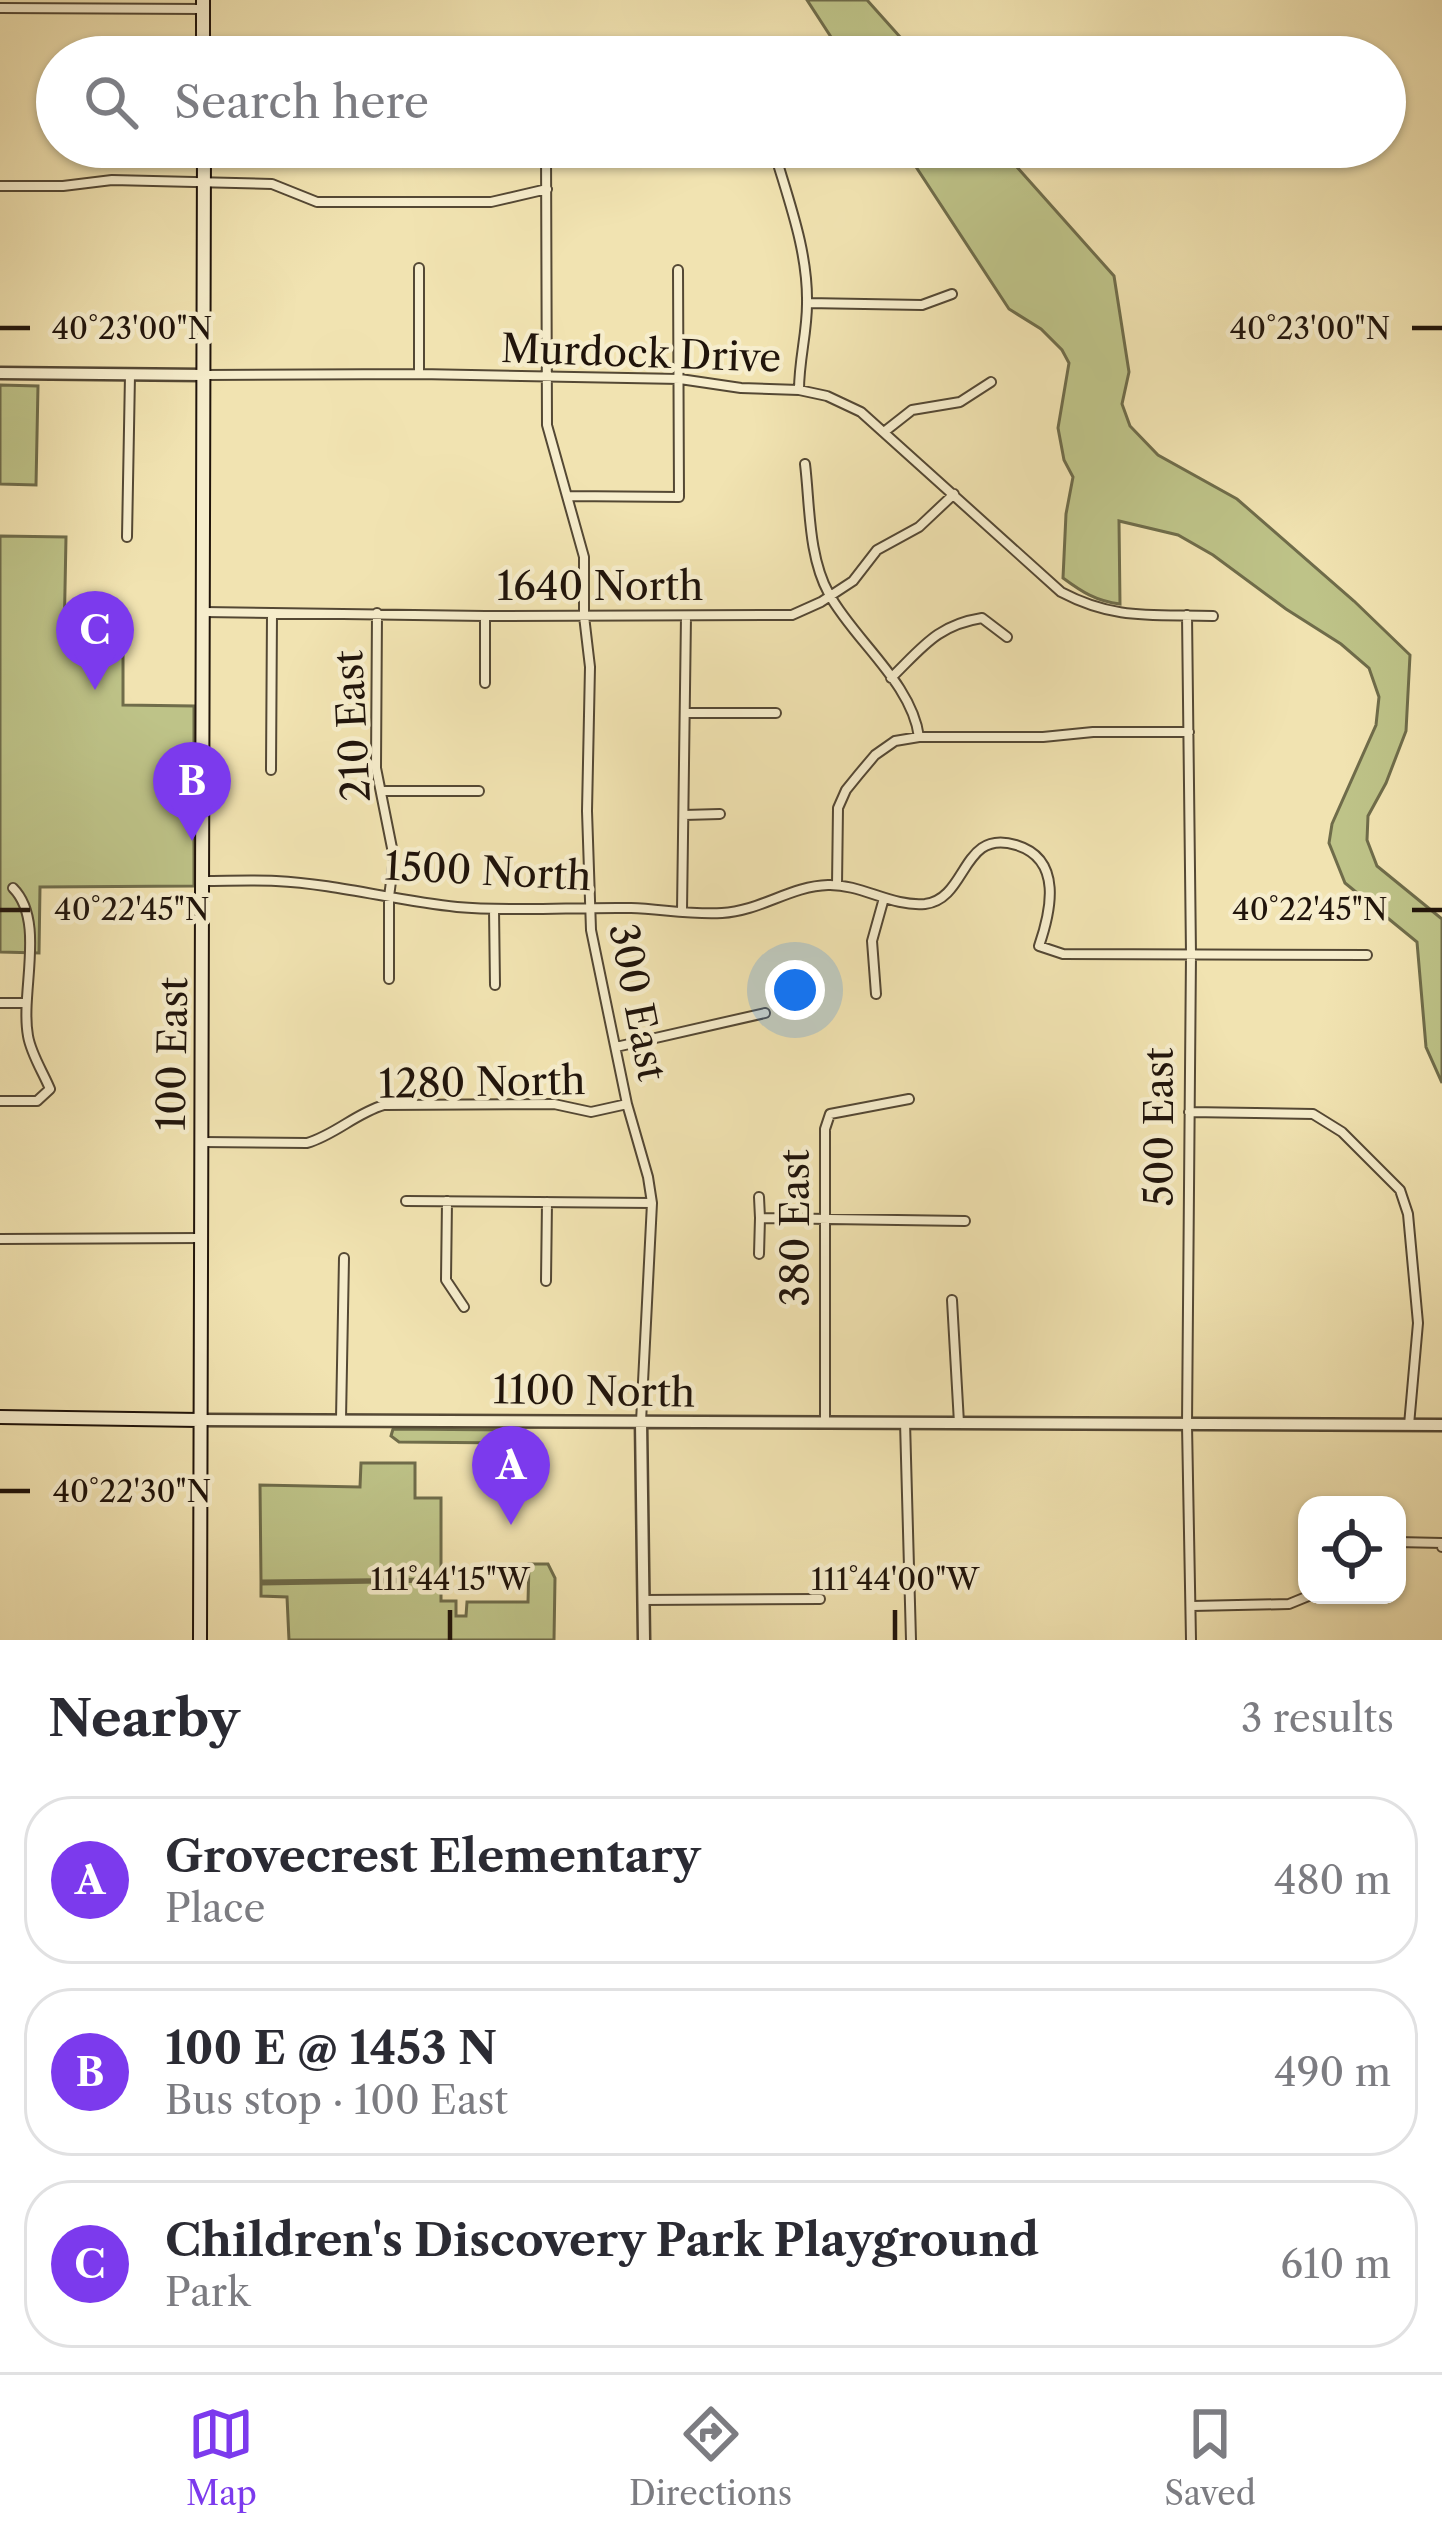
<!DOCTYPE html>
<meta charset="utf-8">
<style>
:root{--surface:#fff;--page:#f7f7f7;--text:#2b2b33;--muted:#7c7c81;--line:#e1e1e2;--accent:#7c3aed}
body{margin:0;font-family:"Libre Caslon Text",serif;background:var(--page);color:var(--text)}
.controls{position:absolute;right:36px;bottom:36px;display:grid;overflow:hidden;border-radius:24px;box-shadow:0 3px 9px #0004}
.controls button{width:108px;height:108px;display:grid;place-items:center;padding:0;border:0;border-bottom:3px solid var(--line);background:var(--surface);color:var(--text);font:60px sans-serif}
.you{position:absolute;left:795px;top:990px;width:42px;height:42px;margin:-30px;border:9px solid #fff;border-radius:50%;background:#1a73e8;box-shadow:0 0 0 18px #1a73e833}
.badge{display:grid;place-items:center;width:78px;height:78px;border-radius:50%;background:var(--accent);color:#fff;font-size:39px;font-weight:700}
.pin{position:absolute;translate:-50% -99px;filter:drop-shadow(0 3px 6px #0008)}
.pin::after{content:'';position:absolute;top:63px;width:42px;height:36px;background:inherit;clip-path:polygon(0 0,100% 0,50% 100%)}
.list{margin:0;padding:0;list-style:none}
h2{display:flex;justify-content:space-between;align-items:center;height:156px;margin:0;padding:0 48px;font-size:51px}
h2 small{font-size:39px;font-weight:400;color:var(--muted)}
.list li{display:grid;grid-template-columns:78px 1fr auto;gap:36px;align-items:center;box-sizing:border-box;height:168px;margin:0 24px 24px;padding:0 24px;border:3px solid var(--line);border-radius:48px}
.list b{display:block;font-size:45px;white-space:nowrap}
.list p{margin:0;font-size:39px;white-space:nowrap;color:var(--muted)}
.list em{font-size:39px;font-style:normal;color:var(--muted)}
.icon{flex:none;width:66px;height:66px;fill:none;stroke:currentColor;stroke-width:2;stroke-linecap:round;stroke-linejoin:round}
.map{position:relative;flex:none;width:1442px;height:1640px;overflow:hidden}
.search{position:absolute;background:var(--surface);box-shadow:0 3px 9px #0004;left:36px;right:36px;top:36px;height:132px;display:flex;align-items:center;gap:30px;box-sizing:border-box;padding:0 42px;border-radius:66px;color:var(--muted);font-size:45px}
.sheet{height:732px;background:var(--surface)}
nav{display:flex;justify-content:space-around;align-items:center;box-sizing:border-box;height:168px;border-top:3px solid var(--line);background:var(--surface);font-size:33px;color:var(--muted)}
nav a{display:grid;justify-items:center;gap:6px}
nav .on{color:var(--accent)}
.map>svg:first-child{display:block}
.green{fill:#bec388;stroke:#6f6c4a;stroke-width:3}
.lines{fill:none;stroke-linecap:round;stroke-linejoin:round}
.minor-casing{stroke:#544834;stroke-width:12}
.tertiary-casing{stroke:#544834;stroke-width:15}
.secondary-casing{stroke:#20140b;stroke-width:16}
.minor{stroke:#f6edcc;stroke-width:8}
.tertiary{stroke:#f6edcc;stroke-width:10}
.secondary{stroke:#f6edcc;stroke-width:12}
.ticks{fill:none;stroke:#20140b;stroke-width:4.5}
.labels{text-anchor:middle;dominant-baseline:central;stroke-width:9;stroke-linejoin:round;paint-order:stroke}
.street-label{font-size:39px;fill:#20140b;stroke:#f6edcc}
.ticks-label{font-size:30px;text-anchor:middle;fill:#20140b;stroke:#f6edcc;stroke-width:9;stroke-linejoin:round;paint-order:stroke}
</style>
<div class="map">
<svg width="1442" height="1640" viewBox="0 0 1442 1640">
<rect width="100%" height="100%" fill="#f1e3b1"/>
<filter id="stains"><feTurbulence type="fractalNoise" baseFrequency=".00167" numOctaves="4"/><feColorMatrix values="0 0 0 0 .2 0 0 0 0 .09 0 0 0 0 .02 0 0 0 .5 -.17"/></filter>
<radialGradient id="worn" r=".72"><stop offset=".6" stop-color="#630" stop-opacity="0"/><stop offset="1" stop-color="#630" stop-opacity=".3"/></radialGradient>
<path class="green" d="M807,0H867L918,57H844Z
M903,147H999L1114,276L1129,372L1122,404L1130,426L1158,455L1237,499L1354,601L1410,655L1406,731L1386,783L1368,816L1367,840L1377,866L1442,919V1083L1426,1047L1417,942L1345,883L1329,843L1332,824L1376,725L1379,697L1369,668L1341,644L1286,609L1213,555L1178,535L1119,521L1120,604C1096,601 1082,592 1063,578L1066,514L1073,477L1064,460L1058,428L1069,363L1062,350L1041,329L1009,309Z
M0,385L38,386L36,485L0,484Z
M0,536L66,537L64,641L123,642V705L194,706V886L40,887L39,953L0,952Z
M393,1429L519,1430V1443L399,1442L391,1436Z
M361,1463H415V1498H441V1579L261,1581L260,1485L360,1487Z
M529,1564H548L555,1578L554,1640H289L287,1597L261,1596V1584L441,1581V1601H456V1616H466L467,1602H528Z"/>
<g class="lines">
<g class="minor-casing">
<path id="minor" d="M0,8L202,9
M546,147L547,425L584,557V616L590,667L587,811L591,930L627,1104L648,1177L652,1203L641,1422
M778,164C792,210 808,256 807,304C807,333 799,360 799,390
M0,186H63L112,180L272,184L317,202H491L547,189
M807,303L922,305L952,294
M419,374V268
M204,375L419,374L680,379L741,388L799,390L827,396L861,412L1061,592C1116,621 1154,614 1213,616
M884,432L912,410L960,402L991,382
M805,464C810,505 808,556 829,594C854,640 912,683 919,737
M567,496L679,497L678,270
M127,537L130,375
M204,612L485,616L792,615L821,602L853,581L877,550L919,527L954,494
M377,613L376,768L394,858L389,897V979
M1187,615L1191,954L1187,1425L1191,1640
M891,678C922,648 937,625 982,618L1007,637
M485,683V616
M685,713H776
M271,770L272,614
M381,791H479
M684,815L720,814
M203,881C227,881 252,880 276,881C337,884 397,901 457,907C515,912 573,907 631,908C661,909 692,915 722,913C760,911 791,886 828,885C862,884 891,907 925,904C968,899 961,828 1016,845C1063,859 1051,911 1039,946L1063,954L1367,955
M837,885L838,808L846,790L859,774L875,755L895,741L919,737H1043L1093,732H1189
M494,909L495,985
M682,911L686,616
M876,994L872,941L884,898
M0,1003H26
M616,1047L765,1013
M0,1101H37L50,1089C43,1072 31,1054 28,1036C20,992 46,921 13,888
M1189,1112L1313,1114L1342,1132L1400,1190L1408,1214L1418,1323L1409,1425
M202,1142L307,1143C335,1135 356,1113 384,1105L554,1104L591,1112L627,1104
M759,1197L760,1218L965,1221
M406,1201L652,1203
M447,1201L446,1280L464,1307
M0,1239L201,1238
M759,1254L760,1218
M546,1281L547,1202
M952,1300L959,1423
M341,1419L344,1258
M825,1422V1129L830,1114L909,1099
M905,1422L911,1640
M1397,1542L1442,1543V1547
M1330,1595L1332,1598
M643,1600L820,1599
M1192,1606L1289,1604L1311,1595"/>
</g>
<g class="tertiary-casing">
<path id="tertiary" d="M0,373L204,375
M199,1420L1442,1425
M641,1422L644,1640"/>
</g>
<g class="secondary-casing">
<path id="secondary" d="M203,0V57
M0,1417L199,1420
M200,1640L204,147"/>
</g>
<use href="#minor" class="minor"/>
<use href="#tertiary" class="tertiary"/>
<use href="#secondary" class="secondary"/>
</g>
<path class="ticks" d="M0,328H30M1412,328H1442M0,910H30M1412,910H1442M0,1491H30M450,1610V1640M895,1610V1640"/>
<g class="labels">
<g class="street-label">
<text transform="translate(641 353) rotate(2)">Murdock Drive</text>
<text x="600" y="586">1640 North</text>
<text transform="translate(352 726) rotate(-93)">210 East</text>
<text transform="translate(488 871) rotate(3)">1500 North</text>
<text transform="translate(638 1002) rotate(79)">300 East</text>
<text transform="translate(172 1054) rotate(-89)">100 East</text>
<text transform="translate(482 1082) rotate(-1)">1280 North</text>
<text transform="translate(1159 1127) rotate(-90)">500 East</text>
<text transform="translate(795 1228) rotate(-90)">380 East</text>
<text transform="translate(594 1391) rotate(1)">1100 North</text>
</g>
</g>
<g class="ticks-label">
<text x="132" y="339">40°23'00"N</text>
<text x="1310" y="339">40°23'00"N</text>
<text x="132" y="920">40°22'45"N</text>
<text x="1310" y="920">40°22'45"N</text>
<text x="132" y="1502">40°22'30"N</text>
<text x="450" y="1590">111°44'15"W</text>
<text x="895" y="1590">111°44'00"W</text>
</g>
<rect width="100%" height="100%" filter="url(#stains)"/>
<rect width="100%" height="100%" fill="url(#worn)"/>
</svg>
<div class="controls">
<button><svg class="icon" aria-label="locate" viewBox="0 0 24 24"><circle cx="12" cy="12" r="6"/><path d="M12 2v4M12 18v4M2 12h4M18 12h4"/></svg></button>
</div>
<div class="you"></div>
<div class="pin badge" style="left:511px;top:1525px">A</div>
<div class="pin badge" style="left:192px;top:841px">B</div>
<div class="pin badge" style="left:95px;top:690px">C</div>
<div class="search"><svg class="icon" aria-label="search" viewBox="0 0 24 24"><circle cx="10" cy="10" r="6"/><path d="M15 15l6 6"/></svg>Search here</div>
</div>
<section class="sheet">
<h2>Nearby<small>3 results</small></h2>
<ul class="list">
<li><span class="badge">A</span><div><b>Grovecrest Elementary</b><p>Place</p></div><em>480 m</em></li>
<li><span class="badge">B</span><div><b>100 E @ 1453 N</b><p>Bus stop · 100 East</p></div><em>490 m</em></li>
<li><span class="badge">C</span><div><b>Children's Discovery Park Playground</b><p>Park</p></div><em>610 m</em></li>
</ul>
</section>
<nav>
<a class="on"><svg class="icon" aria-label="map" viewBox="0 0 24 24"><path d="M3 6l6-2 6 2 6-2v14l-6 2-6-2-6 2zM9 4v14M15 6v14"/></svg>Map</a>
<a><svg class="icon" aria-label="directions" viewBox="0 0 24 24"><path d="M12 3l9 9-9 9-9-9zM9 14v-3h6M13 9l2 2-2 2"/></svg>Directions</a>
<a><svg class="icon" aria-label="saved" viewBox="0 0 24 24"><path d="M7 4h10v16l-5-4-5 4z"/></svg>Saved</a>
</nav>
